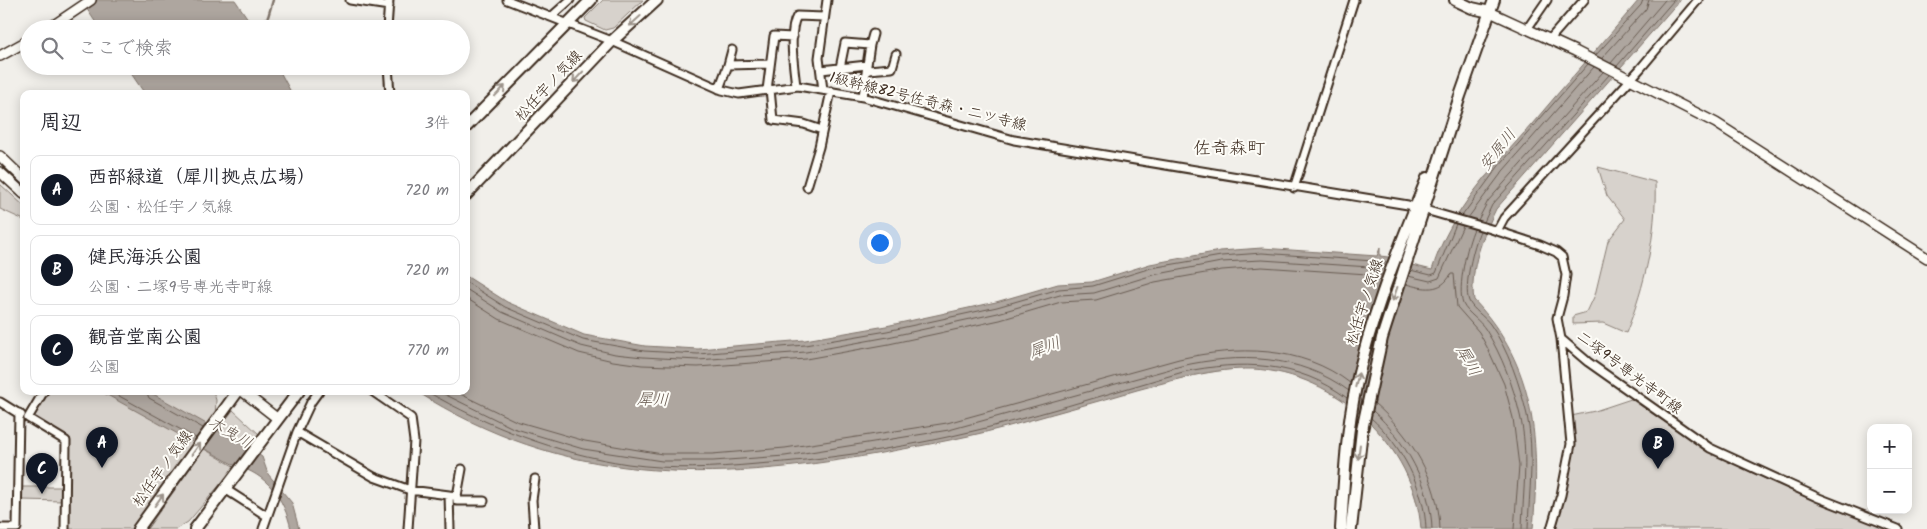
<!DOCTYPE html>
<html lang="ja">
<meta charset="utf-8">
<style>
:root{--surface:#fff;--page:#f7f7f7;--text:#2b2b33;--muted:#7c7c81;--line:#e1e1e2;--accent:#111827}
body{margin:0;font-family:Kalam,"Klee One",sans-serif;background:var(--page);color:var(--text)}
.controls{position:absolute;right:15px;bottom:15px;display:grid;overflow:hidden;border-radius:10px;box-shadow:0 2px 12px #0003}
.controls button{width:45px;height:45px;display:grid;place-items:center;padding:0;border:0;border-bottom:1px solid var(--line);background:var(--surface);color:var(--text);font:25px sans-serif}
.you{position:absolute;left:879px;top:242px;width:18px;height:18px;margin:-12px;border:4px solid #fff;border-radius:50%;background:#1a73e8;box-shadow:0 0 0 8px #1a73e833}
.badge{display:grid;place-items:center;width:32px;height:32px;border-radius:50%;background:var(--accent);color:#fff;font-size:16px;font-weight:700}
.pin{position:absolute;translate:-50% -41px;filter:drop-shadow(0 1px 2px #0008)}
.pin::after{content:'';position:absolute;top:26px;width:18px;height:15px;background:inherit;clip-path:polygon(0 0,100% 0,50% 100%)}
.list{margin:0;padding:0;list-style:none}
h2{display:flex;justify-content:space-between;align-items:center;height:65px;margin:0;padding:0 20px;font-size:21px}
h2 small{font-size:16px;font-weight:400;color:var(--muted)}
.list li{display:grid;grid-template-columns:32px 1fr auto;gap:15px;align-items:center;box-sizing:border-box;height:70px;margin:0 10px 10px;padding:0 10px;border:1px solid var(--line);border-radius:10px}
.list b{display:block;font-size:19px;white-space:nowrap}
.list p{margin:0;font-size:16px;white-space:nowrap;color:var(--muted)}
.list em{font-size:16px;font-style:normal;color:var(--muted)}
.icon{flex:none;width:28px;height:28px;fill:none;stroke:currentColor;stroke-width:2;stroke-linecap:round;stroke-linejoin:round}
.map{position:relative;flex:none;width:1927px;height:529px;overflow:hidden}
.search{position:absolute;background:var(--surface);box-shadow:0 2px 12px #0003;left:20px;top:20px;width:450px;height:55px;display:flex;align-items:center;gap:12px;box-sizing:border-box;padding:0 18px;border-radius:28px;color:var(--muted);font-size:19px}
.panel{position:absolute;background:var(--surface);box-shadow:0 2px 12px #0003;left:20px;top:90px;width:450px;height:305px;border-radius:10px}
.map>svg:first-child{display:block}
.green{fill:#d7d2cc;stroke:#897e75}
.water{fill:#aea69f;stroke:#80746b}
.pier{fill:#f1efea}
.lines{fill:none;stroke-linecap:round;stroke-linejoin:round}
.shore{stroke:#695c52;stroke-width:1}
.stream{stroke:#80746b;stroke-width:2.5}
.street-casing{stroke:#3b2a1e;stroke-width:11}
.secondary-casing{stroke:#3b2a1e;stroke-width:12}
.primary-casing{stroke:#3b2a1e;stroke-width:14}
.street{stroke:#fdfcf7;stroke-width:7}
.secondary{stroke:#fdfcf7;stroke-width:9}
.primary{stroke:#fdfcf7;stroke-width:10}
.oneway{stroke:#9c938a}
.labels{text-anchor:middle;dominant-baseline:central;stroke-width:4;stroke-linejoin:round;paint-order:stroke}
.street-label{font-size:15px;fill:#3b2a1e;stroke:#fdfcf7}
.water-label{font-size:16px;font-style:italic;fill:#63554b;stroke:#fdfcf7}
.quarter-label{font-size:18px;fill:#3b2a1e;stroke:#fdfcf7}
</style>
<div class="map">
<svg width="1927" height="529" viewBox="0 0 1927 529">
<rect width="100%" height="100%" fill="#f1efea"/>
<filter id="ink" filterUnits="userSpaceOnUse"><feTurbulence type="fractalNoise" baseFrequency=".02" numOctaves="2"/><feDisplacementMap in="SourceGraphic" scale="10" xChannelSelector="R" yChannelSelector="G"/><feConvolveMatrix kernelMatrix="1 2 1 2 8 2 1 2 1" color-interpolation-filters="sRGB"/></filter>
<g filter="url(#ink)">
<path class="green" d="M603,0H643L613,28L605,30L586,21L585,18Z
M1598,167L1655,182C1657,233 1645,286 1626,333L1603,323L1573,324V316L1587,312L1595,295L1608,241L1625,219L1607,196Z
M0,184L24,206V220L0,209Z
M48,391H213L216,400L215,417L132,529H69V439L35,419L34,415Z
M1631,399C1655,415 1679,433 1704,448C1762,481 1827,504 1888,529H1553L1560,508L1571,416L1595,411Z
M233,410L260,435L249,448L218,430Z
M204,449L235,467L188,522L176,529H147Z
M22,487H63V501L22,500Z"/>
<path class="water" d="M81,0H235L255,29H100Z
M1639,0H1680L1496,209C1483,236 1469,269 1474,300C1537,367 1540,442 1533,529H1421C1415,445 1336,373 1253,369C1213,368 1175,380 1137,390C1100,401 1062,411 1024,422C975,436 926,445 876,454C711,483 563,485 416,391H466V276L507,302L584,335L645,346L698,349L805,340L886,326L996,302L1058,284L1092,282L1150,264L1220,251L1262,248L1377,256L1380,248V256L1388,257L1400,262L1432,270C1451,209 1491,171 1532,124C1567,82 1604,42 1639,0Z
M126,66H277L292,94H149L143,91Z
M100,391H148L249,448L262,457L268,474L292,503L299,529H291C284,498 267,474 236,466Z"/>
<path class="pier" d="M1390,254L1400,260L1372,340L1355,414L1345,405L1348,389L1369,313Z"/>
<g class="lines">
<path class="shore" d="M1596,55L1641,5L1643,0
M1602,58L1646,9L1649,0
M1611,63L1665,0
M1617,66L1674,0
M1462,216L1498,167L1588,64
M1468,218L1503,171L1594,67
M1478,220L1488,201L1603,72
M1484,222L1492,205L1609,75
M1474,229C1467,244 1457,288 1463,304C1468,314 1480,320 1486,330C1502,356 1513,385 1520,415C1529,453 1523,490 1522,529
M1480,231C1474,244 1463,287 1469,301C1473,310 1484,316 1490,324C1508,349 1520,385 1527,415C1535,454 1529,490 1528,529
M1410,270L1431,275L1436,273L1456,224
M1408,276L1430,281L1439,278L1463,226
M466,282L505,307L583,340L644,351L698,354L805,345L887,331L997,307L1059,289L1093,286L1151,268L1221,256L1262,253L1387,262
M1406,284C1424,289 1441,293 1451,274H1454L1457,307L1479,332L1488,349L1504,384L1513,418L1519,466L1514,529
M466,289L502,312L581,346L615,354L643,357L698,360L806,352L888,337L998,313L1060,295L1094,293L1153,275L1221,262L1262,260L1385,268
M466,298L499,319L579,353L613,361L642,365L698,367L806,359L889,344L1000,320L1061,302L1096,300L1155,282L1222,270L1262,267L1382,275
M110,391L196,438
M146,391L149,398L203,428
M426,391C489,427 555,453 628,464C671,470 714,468 757,464C822,460 888,450 952,436C1029,419 1106,394 1183,372C1241,360 1298,361 1347,398
M438,391L513,428L583,449L662,461H713L785,456L949,430L1181,366C1239,353 1299,354 1349,391
M454,391L516,421L585,441L662,454H712L785,448L947,423L1179,359C1237,346 1301,345 1350,383
M1374,403C1410,434 1439,480 1440,529
M1373,411C1405,440 1431,485 1432,529
M1371,418C1401,444 1425,489 1426,529"/>
<path class="stream" d="M256,29L268,17L273,0"/>
<g class="street-casing">
<path id="street" d="M350,0L389,6
M507,0L612,41L722,90L739,94L798,86L863,97L1014,140L1408,205L1491,229L1540,245L1556,252L1562,257L1566,275L1563,296L1557,318L1561,339L1588,362L1710,448L1819,498L1898,529
M551,17L570,0
M387,29L389,0
M1527,29L1547,0
M1549,40L1584,0
M870,45L873,34
M728,65L732,50
M388,66L390,94
M341,68L348,66
M840,68L845,43L870,45L867,65
M821,70L867,65L863,97
M868,70L892,68L896,54
M796,86C794,68 788,31 797,16L824,17
M719,89L728,65L769,64
M770,89L773,120L804,124L822,130
M767,90L774,36L793,37
M823,90L819,58L827,0
M807,187L819,147L831,91
M1294,188L1354,0
M1497,231L1504,218L1640,69L1698,0
M44,391L28,418L66,441L65,529
M372,391L411,418L414,441L408,529
M0,402L21,415
M297,432L374,477L410,490L449,495
M225,489L267,516
M457,496V501H484
M0,528H17L19,413
M263,529L297,432L311,402L319,391
M450,529L449,495L457,496L462,469
M534,529L532,500L535,479
M1551,529L1561,495L1571,444L1561,339"/>
</g>
<g class="secondary-casing">
<path id="secondary" d="M1490,12L1575,51L1716,123L1927,258
M48,29L91,0
M0,56L29,40
M0,156L24,179
M0,172L24,194
M242,391L278,419"/>
</g>
<g class="primary-casing">
<path id="primary" d="M1455,0L1472,8L1490,12
M466,127L591,0
M466,195L612,41L657,0
M138,529L238,391
M195,529L299,391
M1341,529C1344,481 1346,433 1356,386C1371,314 1400,246 1427,178
M1351,529L1362,430L1382,338L1460,96L1494,0"/>
</g>
<use href="#street" class="street"/>
<use href="#secondary" class="secondary"/>
<use href="#primary" class="primary"/>
</g>
<defs><path id="oneway-shaft" d="M-6 0H5M1.5-3L5.5 0L1.5 3" fill="none" stroke-width="1.6" stroke-linecap="round" stroke-linejoin="round" transform="scale(1.25)"/></defs>
<g class="oneway">
<use href="#oneway-shaft" transform="translate(635 21) rotate(138)"/>
<use href="#oneway-shaft" transform="translate(578 77) rotate(133)"/>
<use href="#oneway-shaft" transform="translate(500 91) rotate(-46)"/>
<use href="#oneway-shaft" transform="translate(1395 294) rotate(109)"/>
<use href="#oneway-shaft" transform="translate(1357 380) rotate(-77)"/>
<use href="#oneway-shaft" transform="translate(196 449) rotate(-54)"/>
<use href="#oneway-shaft" transform="translate(1359 452) rotate(97)"/>
<use href="#oneway-shaft" transform="translate(159 500) rotate(-54)"/>
</g>
</g>
<g class="labels">
<g class="street-label">
<text transform="translate(549 86) rotate(-47)">松任宇ノ気線</text>
<text transform="translate(928 102) rotate(14)">1級幹線82号佐奇森・二ツ寺線</text>
<text transform="translate(1365 302) rotate(-72)">松任宇ノ気線</text>
<text transform="translate(1629 373) rotate(37)">二塚9号専光寺町線</text>
<text transform="translate(163 469) rotate(-54)">松任宇ノ気線</text>
</g>
<g class="water-label">
<text transform="translate(1498 150) rotate(-51)">安原川</text>
<text transform="translate(1045 348) rotate(-20)">犀川</text>
<text transform="translate(1468 361) rotate(61)">犀川</text>
<text transform="translate(653 400) rotate(2)">犀川</text>
<text transform="translate(230 433) rotate(30)">木曳川</text>
</g>
<g class="quarter-label">
<text x="1229" y="149">佐奇森町</text>
</g>
</g>
</svg>
<div class="controls">
<button>+</button>
<button>−</button>
</div>
<div class="you"></div>
<div class="pin badge" style="left:102px;top:468px">A</div>
<div class="pin badge" style="left:1658px;top:469px">B</div>
<div class="pin badge" style="left:42px;top:494px">C</div>
<div class="search"><svg class="icon" aria-label="search" viewBox="0 0 24 24"><circle cx="10" cy="10" r="6"/><path d="M15 15l6 6"/></svg>ここで検索</div>
<section class="panel">
<h2>周辺<small>3件</small></h2>
<ul class="list">
<li><span class="badge">A</span><div><b>西部緑道（犀川拠点広場）</b><p>公園 · 松任宇ノ気線</p></div><em>720 m</em></li>
<li><span class="badge">B</span><div><b>健民海浜公園</b><p>公園 · 二塚9号専光寺町線</p></div><em>720 m</em></li>
<li><span class="badge">C</span><div><b>観音堂南公園</b><p>公園</p></div><em>770 m</em></li>
</ul>
</section>
</div>
